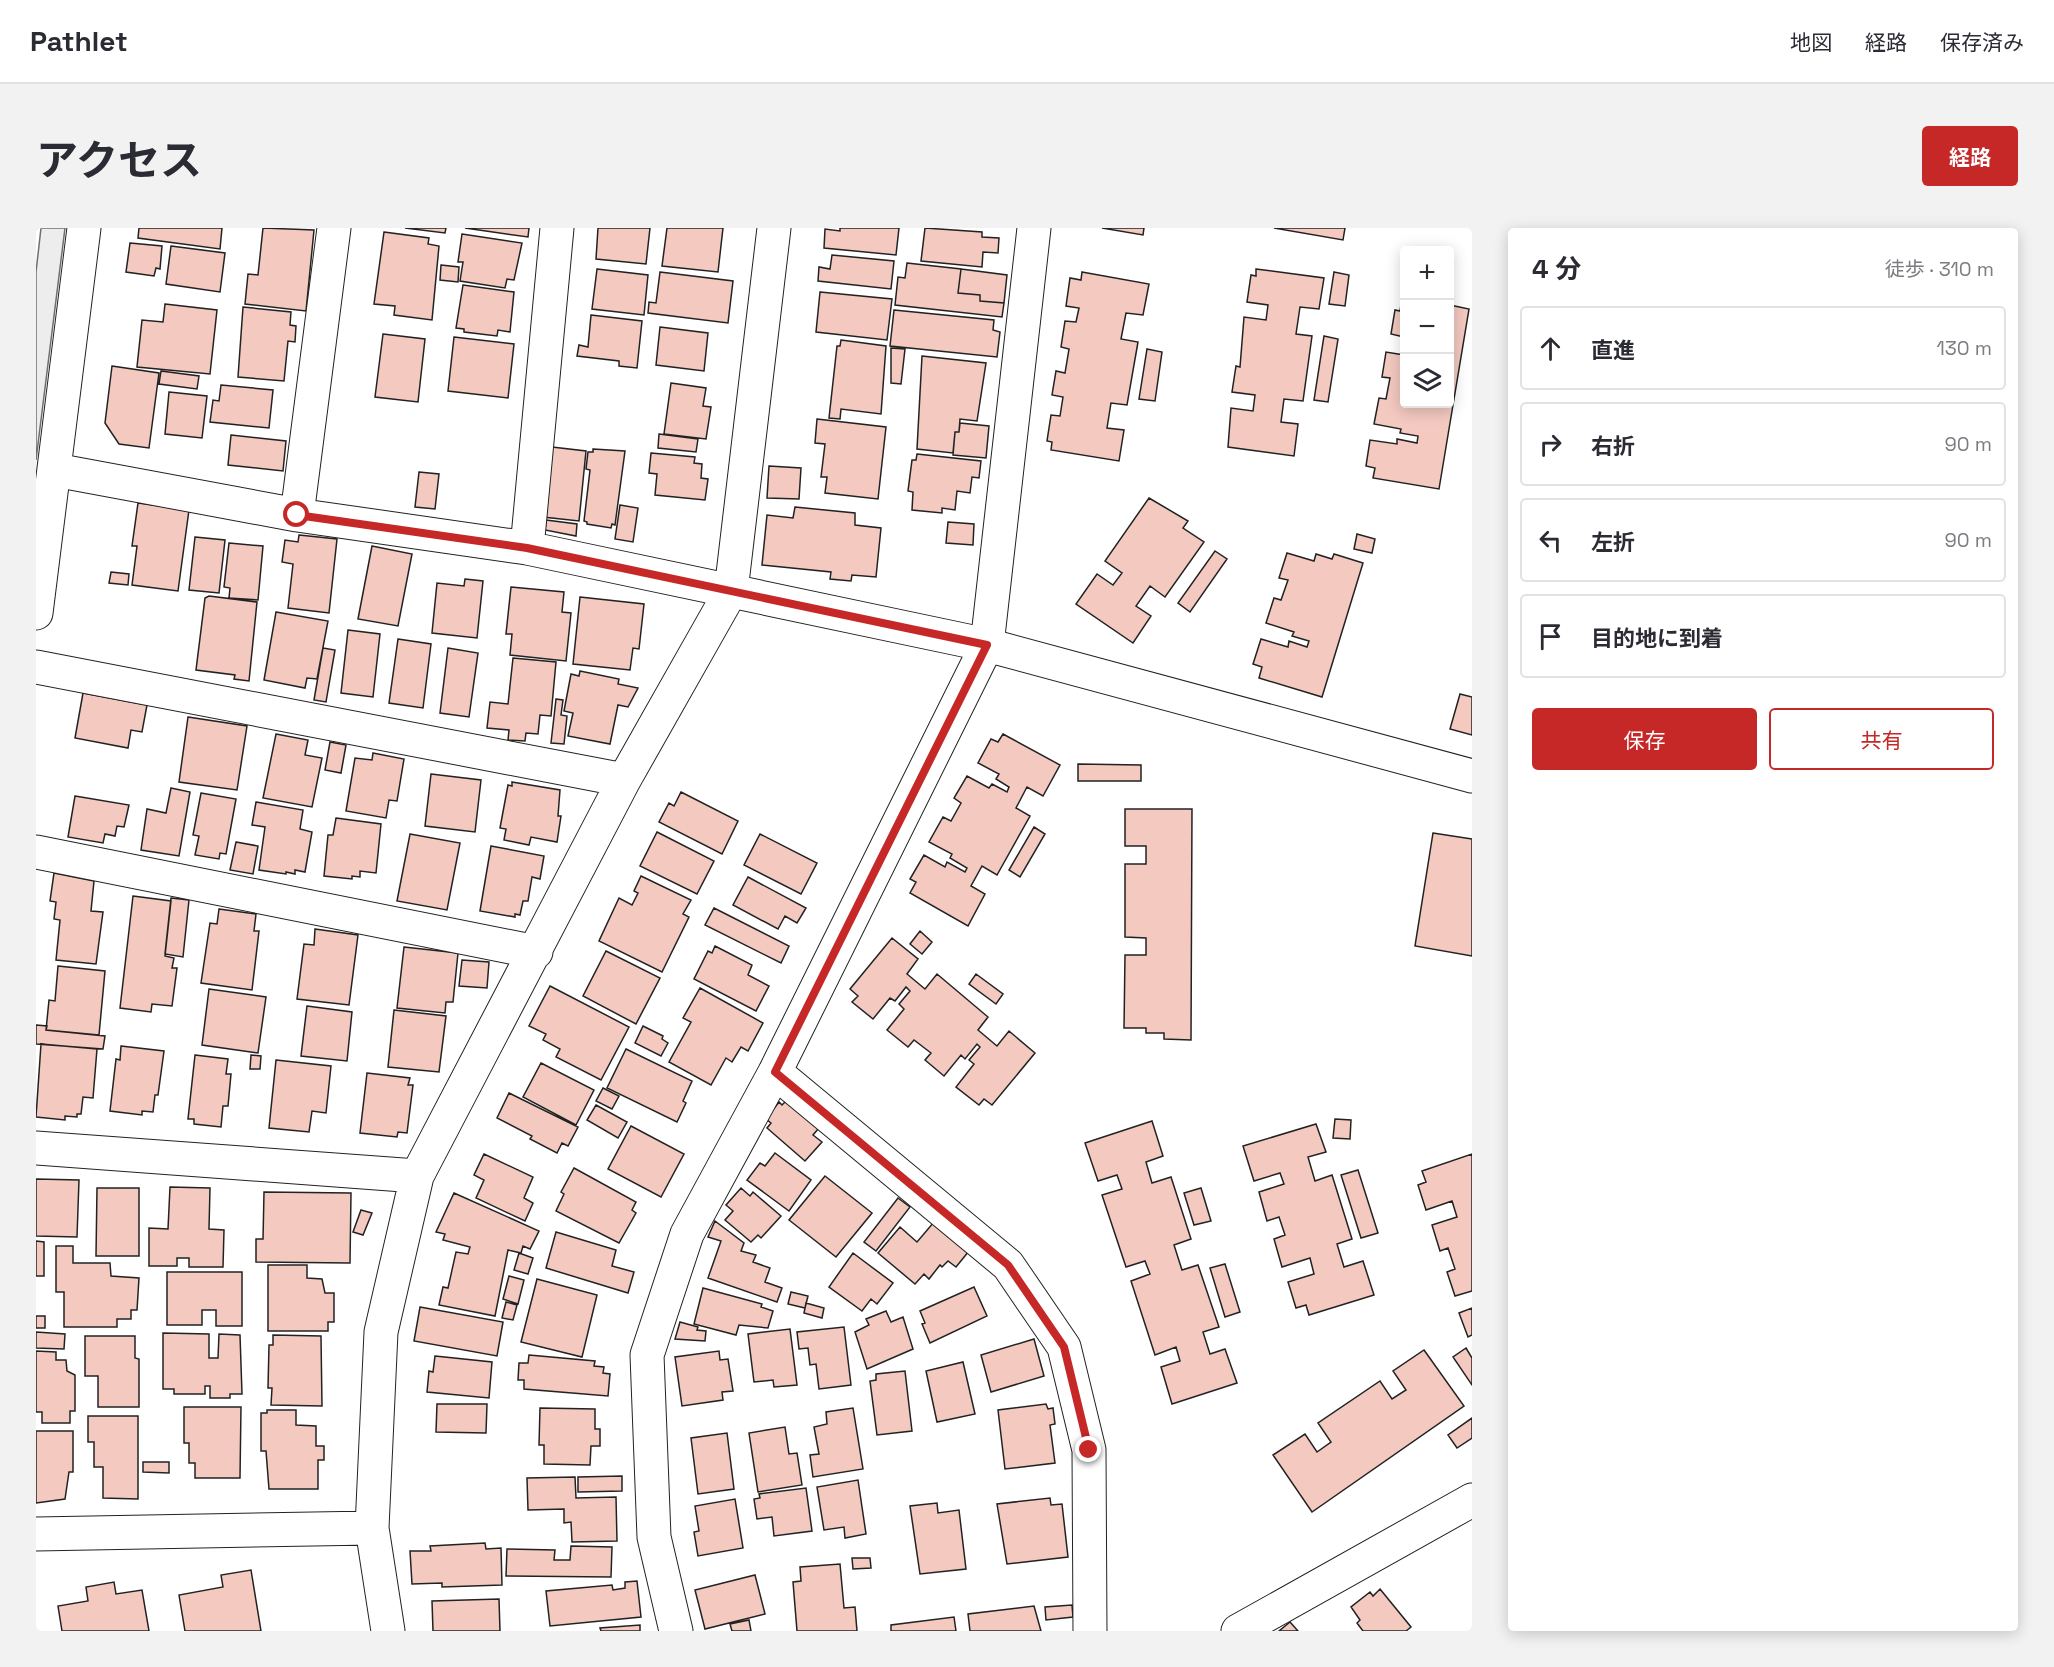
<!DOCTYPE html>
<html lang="ja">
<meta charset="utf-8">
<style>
:root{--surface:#fff;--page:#f2f2f3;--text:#2b2b33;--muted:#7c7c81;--line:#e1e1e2;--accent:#c62828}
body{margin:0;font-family:"Space Grotesk","Noto Sans JP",sans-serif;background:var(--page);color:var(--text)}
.controls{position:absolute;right:18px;top:18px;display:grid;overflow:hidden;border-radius:6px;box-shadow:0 3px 15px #0003}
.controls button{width:54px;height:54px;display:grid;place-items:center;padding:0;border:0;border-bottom:2px solid var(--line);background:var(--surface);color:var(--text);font:30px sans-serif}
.stop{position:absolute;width:18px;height:18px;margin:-14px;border:4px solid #c62828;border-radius:50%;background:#fff}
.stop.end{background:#c62828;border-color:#fff;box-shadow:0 2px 6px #0008}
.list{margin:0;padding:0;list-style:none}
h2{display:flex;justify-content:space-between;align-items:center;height:78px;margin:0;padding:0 24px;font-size:26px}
h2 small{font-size:20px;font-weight:400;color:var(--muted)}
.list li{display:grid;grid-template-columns:39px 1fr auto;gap:18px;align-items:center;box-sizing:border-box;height:84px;margin:0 12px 12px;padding:0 12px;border:2px solid var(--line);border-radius:6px}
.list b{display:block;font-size:22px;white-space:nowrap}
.list em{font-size:20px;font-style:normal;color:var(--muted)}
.actions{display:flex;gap:12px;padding:18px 24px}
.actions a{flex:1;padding:14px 0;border:2px solid var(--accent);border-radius:6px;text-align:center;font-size:21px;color:var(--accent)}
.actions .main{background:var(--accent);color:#fff}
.icon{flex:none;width:33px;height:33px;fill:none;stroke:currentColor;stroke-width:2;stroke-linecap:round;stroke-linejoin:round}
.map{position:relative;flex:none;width:1436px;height:1403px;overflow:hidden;border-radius:6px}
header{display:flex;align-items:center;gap:36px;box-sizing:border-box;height:84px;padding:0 30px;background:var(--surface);border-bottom:2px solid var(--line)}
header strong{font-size:28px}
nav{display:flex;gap:33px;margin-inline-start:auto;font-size:21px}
.intro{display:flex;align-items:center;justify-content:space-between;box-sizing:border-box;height:144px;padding:0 36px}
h1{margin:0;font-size:42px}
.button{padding:15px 27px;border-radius:6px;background:var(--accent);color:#fff;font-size:21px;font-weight:700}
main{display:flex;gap:36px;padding:0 36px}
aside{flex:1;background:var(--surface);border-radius:6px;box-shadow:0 3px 15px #0003}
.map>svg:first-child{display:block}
.parking{fill:#ededed;stroke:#6f6f6f;stroke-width:1.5}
.building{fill:#f3c9c0;stroke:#222;stroke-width:1.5}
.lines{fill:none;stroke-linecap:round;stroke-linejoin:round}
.minor-casing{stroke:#222;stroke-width:35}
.tertiary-casing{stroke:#222;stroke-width:35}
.minor{stroke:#fff;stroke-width:33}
.tertiary{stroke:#fff;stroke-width:33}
.route{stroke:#c62828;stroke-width:8}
</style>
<header>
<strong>Pathlet</strong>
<nav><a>地図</a><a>経路</a><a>保存済み</a></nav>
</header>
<div class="intro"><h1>アクセス</h1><a class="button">経路</a></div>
<main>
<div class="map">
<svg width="1436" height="1403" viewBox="0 0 1436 1403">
<rect width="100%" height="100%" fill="#fff"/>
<path class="parking" d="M5,0H29L0,232V44Z"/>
<path class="building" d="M103,0H186L184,21L102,10Z
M227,0L278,2L270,83L209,76L212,46L222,47Z
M369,0H410L409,5Z
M429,0H493L492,9Z
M562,0H614L610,36L560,31Z
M631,0H687L682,44L626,38Z
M804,0H863L860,27L788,20L789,1L804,3Z
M889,0L946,4V9L963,10L962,25L947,24L946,39L885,33Z
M1066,0H1108L1107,7Z
M1238,0H1309L1307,12Z
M348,4L393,10L392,16L403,18L396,92L358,87L359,78L338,76Z
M426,6L486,15L478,52L471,51L469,60L424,53L427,34H422Z
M94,15L126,18L124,41L120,40L118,48L90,44Z
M135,18L189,25L184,64L130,56Z
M796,27L858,33L855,61L782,53L783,39L794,41Z
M871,35L925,41L922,65L944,67V73L968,75L966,89L859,77L862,49L869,50Z
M405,37L423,39L422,54L404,52Z
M561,41L612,47L608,87L556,81Z
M925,41L971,47L968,75L944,73V67L922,65Z
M1220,41L1288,50L1283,81L1264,79L1260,106L1276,108L1267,173L1248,171L1245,194L1262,196L1258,228L1192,219L1195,180L1217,183L1219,167L1196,164L1200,138L1204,139L1208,89L1230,92L1232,77L1211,74L1215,47L1220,48Z
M624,44L697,53L692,95L612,85L613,74L620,75Z
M1046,44L1113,56L1107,87L1090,85L1085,111L1102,114L1091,177L1075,175L1071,200L1088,202L1083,233L1015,222L1016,214L1011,213L1015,187L1024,188L1027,169L1016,167L1020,143L1029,145L1033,121L1025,119L1029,93L1040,94L1043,80L1030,78L1034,50L1045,52Z
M1298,44L1313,47L1309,78L1293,76Z
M427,57L478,64L474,104L462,102L461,108L428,104V101L420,100Z
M784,64L856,71L851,112L780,104Z
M1366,70H1368V109L1355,106L1359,82L1364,83Z
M129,76L181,82L174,146L101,139L106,92L127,94Z
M1414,77L1433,81L1403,261L1337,250L1339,240L1330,238L1334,212L1361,216V211L1381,215L1382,208L1364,205L1365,201L1338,196L1343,170L1350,171L1354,150L1346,149L1350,124L1368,127V176H1414Z
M207,79L255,84L254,97L260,98L259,114L252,113L248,153L202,149Z
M858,82L958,92L957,102L964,104L961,129L854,118Z
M555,87L606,93L601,140L583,138V133L541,128L543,117L552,119Z
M624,99L672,105L668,143L620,137Z
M347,106L389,111L382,174L339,169Z
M1288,108L1302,111L1292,174L1278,172Z
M418,109L478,116L472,170L412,163Z
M805,112L850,118L845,186L805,181L804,191L793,190L801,118H804Z
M855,120L869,121L865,156L855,155Z
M1111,121L1126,124L1119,173L1103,171Z
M886,128L950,135L941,193L924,191L923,204H919L917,225L881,221Z
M76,138L123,145L113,220L83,216L69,195Z
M125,143L163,148L161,161L123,156Z
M635,155L670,160L667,178L675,179L670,211L628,206Z
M185,157L237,162L233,200L174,194L177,172L183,173Z
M133,164L171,168L166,210L129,206Z
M781,191L850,199L842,271L789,265L791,249H785L789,216L779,215Z
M924,195L953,198L950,230L917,227L919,204H923Z
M623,206L662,211L660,224L622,220Z
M195,207L250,213L247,243L192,237Z
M516,219L550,223L543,293L507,289Z
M557,221L589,223L579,297L576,296L575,300L551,296V294L548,293L554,242L550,241L552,224H557Z
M615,225L659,229L658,235L666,236L665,250L672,251L669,272L619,267L621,246L613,245Z
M881,226L945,233L943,250L936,249L934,265L921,263L919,282L906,280V285L876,282L877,264L872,263L876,232H880Z
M733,238L765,240L763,271L731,270Z
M383,244L403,246L399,281L379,279Z
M1113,270L1152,293L1147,300L1168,314L1129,369L1114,358L1100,378L1115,388L1097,415L1040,376L1061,346L1077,357L1086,345L1069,333Z
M102,275L153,282L142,363L96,357L101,318H96Z
M584,277L602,280L597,314L579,311Z
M759,279L819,285V297L845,300L840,349L816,347L815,353L794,351L795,344L726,337L731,287L757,290Z
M510,292L541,296L540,308L509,302Z
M912,294L938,296L937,317L910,315Z
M1321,306L1339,311L1336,325L1318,321Z
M263,307L301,311L293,385L252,380L257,336L246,334L249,312L262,314Z
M159,309L189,312L183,365L153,362Z
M193,315L227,318L222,372L193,370L194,360L188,359Z
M336,318L376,326L362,398L322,391Z
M1179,323L1191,331L1154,384L1142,375Z
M1251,325L1278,333L1280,326L1296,331L1298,326L1327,335L1286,469L1223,450L1226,439L1217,436L1225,411L1252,419L1253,413L1271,419L1273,413L1256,408L1258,404L1230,395L1238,370L1245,372L1252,352L1243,350Z
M75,344L93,346L92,357L73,355Z
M429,351L447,353L441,410L396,405L401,355L428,358Z
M475,359L528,364L526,384L535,385L530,433L474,427L476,406H470Z
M173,368L221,374L213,453L198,451L199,447L160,442L169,370Z
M544,369L608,376L603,421L597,420L594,442L537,436Z
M240,384L292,393L281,451L271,450L269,460L228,452Z
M312,402L344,406L337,469L305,465Z
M362,411L395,416L387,480L353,475Z
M287,420L299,422L290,474L278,472Z
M412,420L442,425L433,489L404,485Z
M477,430L520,434L515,488L504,487L502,506L490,505L489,513L472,512L473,502L451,500L454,474L472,476Z
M544,443L583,451L582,456L602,460L592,479L582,477L574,516L532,508L537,485L528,483L535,446L543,448Z
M47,465L111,477L106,504L95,502L92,520L39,510Z
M1424,466L1436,469V507L1414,501Z
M520,471L527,472L525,487L531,488L528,516L515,515Z
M152,489L211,498L201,562L143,554Z
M240,506L272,512L269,527L286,530L276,579L227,570Z
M967,506L1024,537L1007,568L991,559L980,580L994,588L961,647L946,638L935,658L949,666L932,698L874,665L880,654L874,651L888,627L909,639L911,634L929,644L931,640L914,630L916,626L893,614L907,589L915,593L925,575L918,570L931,548L953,560L956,556L971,564L973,559L960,551L963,546L942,535L955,511L962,514Z
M294,514L310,517L305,545L289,542Z
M337,525L368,531L361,573L353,572L350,590L310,583L319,530L336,532Z
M1042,536L1105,537V553H1042Z
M395,546L445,552L439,604L389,598Z
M476,554L524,562L522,588H525L521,614L495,609L493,617L468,612L470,601L464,600L472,557L476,558Z
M135,560L154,564L143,628L105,622L111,581L130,585Z
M645,564L702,593L686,626L623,594L633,575L638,578Z
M165,565L200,571L190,626L184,625L183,631L159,627L163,608L157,607Z
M39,568L93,577L88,599L81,598L79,608L69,606L67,615L32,609Z
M220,574L267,582L264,601L276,604L269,644L259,642V646L250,644V646L223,642L229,599L216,597Z
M1089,581H1156L1155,812L1128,811V805H1110V800H1088L1089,727H1110V710L1089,709V636H1110V618H1089Z
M300,590L345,596L340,645L324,643V649L316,648V651L288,648L292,607H297Z
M998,599L1009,606L984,649L973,642Z
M621,604L678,633L661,666L604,638Z
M1397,605L1436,611V728L1379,718Z
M374,606L424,615L411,682L361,673Z
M724,606L781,635L765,666L708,637Z
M200,614L222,618L217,646L194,642Z
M455,618L508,628L504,651L496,649L492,673H487L484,687L479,686V689L444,683Z
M18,645L58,653L55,683L67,684L60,736L20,732L24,692L18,691L20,674L14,673Z
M605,648L655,672L647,686L653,689L626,744L563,713L583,670L596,677L602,665L598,663Z
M712,649L770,680L761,695L749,688L742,701L697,677Z
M97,668L135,673L129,728L138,730L136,740H141L136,778L116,776L115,784L84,780Z
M135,670L153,672L147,729L129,726Z
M678,680L753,718L745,735L669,697Z
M183,681L220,686L218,703H223L216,762L165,755L174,695L181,696Z
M279,701L322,707L313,777L261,771L268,716L278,717Z
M884,703L896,714L886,726L874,716Z
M856,710L882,731L871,746L889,761L901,746L952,789L942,802L961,818L973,803L999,825L956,877L948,871L943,877L920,859L938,836L933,832L944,819L941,816L929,831L925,827L908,848L889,832L895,825L878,812L872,819L851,802L868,781L863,776L874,763L870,759L859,773L854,770L837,791L816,774L822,768L814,761Z
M679,718L716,737L712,747L733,758L720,783L658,751L672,723L676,725Z
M368,719L422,725L417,774H410L409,785L361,780Z
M570,723L624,750L600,796L547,768Z
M426,732L453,734L451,760L423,758Z
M22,738L69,743L63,807L10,802L13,772L19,773Z
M940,746L967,766L960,776L933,756Z
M514,758L593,799L565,852L520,829L524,821L507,812L510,806L493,798Z
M664,760L727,795L712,823L705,819L696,834L690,830L675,857L633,834L655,794L647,790Z
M173,761L230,769L222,825L166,817Z
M271,778L316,784L311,833L265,828Z
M358,782L410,788L403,844L352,839Z
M0,797L11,798L10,802L69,808L67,821L0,816Z
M607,798L627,808L626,811L632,815L625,828L599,815Z
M5,816L61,821L57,870L47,869L45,886H41V889L29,888V892L0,889Z
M85,818L128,823L122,867H119L117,884L106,883V887L74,883L80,831L84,832Z
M590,821L656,853L647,873L650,875L641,894L571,860Z
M159,827L192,831L190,846H195L192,878H187L185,899L158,896V891H152Z
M215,827L225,828L224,841H214Z
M240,832L295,838L290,885L276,883L273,904L233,900Z
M505,835L558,862L540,897L487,869Z
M331,845L374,850L372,857H377L371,905L362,904L361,909L324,905Z
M567,860L583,868L576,881L560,873Z
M473,865L542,899L532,918L526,915L521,925L494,911L496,908L461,890Z
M751,872L783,900L777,907L786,914L769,933L731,900L735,895L730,891L743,874L746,877Z
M560,877L591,894L582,910L551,892Z
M1299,891L1315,892L1314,911L1297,910Z
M1116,893L1127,928L1110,934L1116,955L1135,949L1155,1011L1138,1017L1146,1042L1162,1037L1183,1099L1167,1104L1174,1126L1189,1121L1201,1155L1136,1176L1125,1139L1144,1133L1140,1119L1119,1127L1095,1053L1114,1046L1109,1033L1090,1039L1066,967L1086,961L1081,947L1062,953L1049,915Z
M1280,896L1290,924L1272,929L1279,953L1296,947L1316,1011L1301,1016L1308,1039L1327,1033L1338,1067L1273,1087L1270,1077L1260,1080L1252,1054L1278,1046L1274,1030L1246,1039L1238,1011L1249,1007L1243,989L1231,993L1223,964L1248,956L1244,945L1218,953L1207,918Z
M595,898L648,926L625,969L572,941Z
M739,925L775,952L753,983L711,952L724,935L729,938Z
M448,926L497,949L488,970L497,975L489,993L440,970L448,952L438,947Z
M1436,926V1063L1419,1068L1411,1044L1419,1041L1412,1020L1404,1023L1396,997L1421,989L1416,973L1390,982L1382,957L1390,954L1386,943Z
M538,940L600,974L596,982L600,985L583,1015L520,983L528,966L525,964Z
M1322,942L1342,1005L1325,1010L1305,947Z
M789,948L836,985L800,1029L753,992Z
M0,951L43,952L41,1009L0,1008Z
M134,959L174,960L173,1001L188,1002L187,1039H153V1030H141V1038H113V1000L132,1001Z
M61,960H103V1028H60Z
M705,960L714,968L717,964L745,988L725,1010L722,1007L715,1014L689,992L697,983L690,977Z
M1165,960L1175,993L1158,997L1148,965Z
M228,964L315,965L314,1035L220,1034V1011H227Z
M418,965L503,1003L494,1021L487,1018L485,1025L472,1022L459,1088L403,1077L407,1059L412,1060L420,1024L432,1026L434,1019L407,1012L409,1006L400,1004Z
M862,970L874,979L840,1023L828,1014Z
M325,982L336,985L327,1007L317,1004Z
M679,993L708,1015L705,1023L720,1027L717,1034L734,1040L729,1054L746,1060L741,1074L672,1050L685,1013L672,1009Z
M898,994L933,1023L920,1039L912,1033L906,1039L904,1037L893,1051L888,1046L879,1056L842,1025L864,999L881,1014Z
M520,1004L580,1022L576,1038L598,1044L592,1065L510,1040Z
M0,1013L8,1014V1048H0Z
M20,1018H37V1035H74L75,1048L103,1050L101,1082H95V1091H81V1099H28V1064H20Z
M483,1025L497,1030L492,1046L478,1042Z
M817,1025L857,1055L841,1076L835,1071L826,1083L793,1059Z
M1189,1036L1204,1084L1189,1089L1174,1040Z
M232,1037H271V1050L286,1051L289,1065H298V1094H292V1103H232Z
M131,1044H206V1098H180V1082H166V1097H131Z
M473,1048L488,1052L482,1076L467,1071Z
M501,1051L561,1067L546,1129L485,1114Z
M938,1059L951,1088L894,1115L886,1096L889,1095L884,1083Z
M667,1060L726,1076L725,1079L737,1083L732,1100L703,1097L700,1107L658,1096Z
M755,1064L772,1068L769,1080L752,1076Z
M470,1074L481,1077L477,1092L466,1090Z
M770,1075L788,1080L786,1090L768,1085Z
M384,1079L467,1094L461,1128L378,1113Z
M1436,1080V1107L1432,1109L1423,1085Z
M850,1083L855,1094L867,1089L877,1121L831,1141L819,1104L833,1097L830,1091Z
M0,1088H9V1100H0Z
M644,1094L662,1099L661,1102L670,1103L669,1113L639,1111Z
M808,1099L815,1157L783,1161L780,1136L774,1137L772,1120L763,1121L761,1104Z
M754,1101L761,1157L738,1159L737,1152L718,1154L712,1106Z
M0,1104L29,1106L28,1121L0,1120Z
M127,1105L173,1106V1130H182L183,1106L204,1107L206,1166H194V1170H174V1158H169V1166H138V1161H127Z
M237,1107L285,1108L286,1178L235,1177L236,1160H232L233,1117H237Z
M49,1108H99V1130L103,1131V1179H62V1148H49Z
M998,1111L1008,1148L955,1164L945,1127Z
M1430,1120L1436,1130V1157L1417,1129Z
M1388,1122L1428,1178L1276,1284L1237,1227L1269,1206L1281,1224L1295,1214L1282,1195L1344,1153L1356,1171L1370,1162L1357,1143Z
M0,1123L20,1124V1132H30L31,1143L39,1147V1183H34V1195H6V1184H0Z
M683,1123L684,1132L692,1131L697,1163L686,1164L687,1172L646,1178L639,1129Z
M493,1127L559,1133L558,1138L568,1139L567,1145L574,1146L572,1168L488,1161V1152H482L483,1135H492Z
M399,1128L456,1134L453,1170L391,1164L393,1143L397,1144Z
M927,1134L939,1186L901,1194L890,1143Z
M869,1143L876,1203L841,1207L834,1153L840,1152V1146Z
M401,1176H451L450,1205L400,1204Z
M1010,1176L1012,1181L1017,1180L1019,1196L1014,1197L1019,1235L969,1241L962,1182Z
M148,1179H205L204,1250H159V1235H153V1215H148Z
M504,1180L559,1181V1201H564V1218H555L554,1237L508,1236V1217H503Z
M817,1180L827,1241L777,1249L774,1227L783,1226L778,1199L791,1196L790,1184Z
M231,1182H260V1197L280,1198V1218H288V1232H282V1261H233L230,1223H225V1185H231Z
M52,1188H102V1271L67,1270V1239H58V1214H52Z
M1436,1190V1210L1421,1220L1412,1207Z
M749,1199L753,1226L761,1225L766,1257L722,1264L713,1205Z
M0,1203H37V1244H33L29,1271L0,1275Z
M691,1205L698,1261L662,1266L655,1210Z
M107,1234H133V1245L107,1244Z
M586,1248V1263L542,1264V1249Z
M539,1249L540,1270L580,1269L581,1313L536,1314L535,1294L528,1295V1281L492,1282L491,1250Z
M822,1252L830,1306L809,1310L808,1299L788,1302L781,1259Z
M770,1260L776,1303L738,1308L736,1289L721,1291L718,1271L724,1270L723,1266Z
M1014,1270L1015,1277L1026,1276L1032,1329L971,1336L961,1276Z
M699,1271L707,1320L662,1328L658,1304L663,1303L659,1278Z
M901,1275L902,1285L923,1282L930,1341L884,1346L874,1278Z
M449,1315L450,1321L465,1320L466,1357L406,1359V1355L376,1356L374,1323H395L394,1318Z
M535,1318L576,1319L575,1349L470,1348L471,1321L519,1322L518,1332H534Z
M816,1330H834L835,1340L817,1341Z
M804,1336L808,1380L819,1379L821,1403H761L757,1354L765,1353L764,1339Z
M215,1342L225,1403H149L143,1367L187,1359L185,1347Z
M719,1347L729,1386L669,1401L659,1362Z
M601,1353L605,1389L514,1398L510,1363L576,1357L577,1362L589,1360V1354Z
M78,1354L80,1366L106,1362L113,1403H26L22,1378L52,1373L50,1359Z
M1344,1361L1375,1399L1370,1403H1327L1321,1395L1324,1392L1315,1379L1334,1364L1337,1368Z
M463,1371L464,1403H397L396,1373Z
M1036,1377L1037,1389L1010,1392L1009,1379Z
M998,1378L1005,1403H934L932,1386Z
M918,1389L920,1403H855V1397Z
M713,1392L715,1403H696L694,1396Z
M1254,1394L1262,1403H1243Z
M604,1397V1403H565L564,1400Z"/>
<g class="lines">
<g class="minor-casing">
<path id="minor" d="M19,242L261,287L491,320L951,417L1436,548
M261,287L298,0
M491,320L521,0
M0,439L588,552
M0,624L500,724
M739,844L972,1037L1028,1119L1053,1222L1054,1403
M0,920L381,948
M0,1306L336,1300
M352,1403L336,1300L345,1104L381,948L588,552L695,363L738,0
M640,1403L618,1309L611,1127L651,1006L739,844L951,417L998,0"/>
</g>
<g class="tertiary-casing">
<path id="tertiary" d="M0,385L48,0
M1202,1403L1436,1272"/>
</g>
<use href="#minor" class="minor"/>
<use href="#tertiary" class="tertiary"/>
</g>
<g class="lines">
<path class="route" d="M261,287L491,320L951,417L739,844L972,1037L1028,1119L1053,1222"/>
</g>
</svg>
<div class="controls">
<button>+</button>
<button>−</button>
<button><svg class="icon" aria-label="layers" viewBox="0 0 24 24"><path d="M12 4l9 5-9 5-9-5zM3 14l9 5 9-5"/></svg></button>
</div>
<div class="stop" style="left:261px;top:287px"></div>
<div class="stop end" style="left:1053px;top:1222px"></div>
</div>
<aside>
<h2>4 分<small>徒歩 · 310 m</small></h2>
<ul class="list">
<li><svg class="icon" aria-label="ahead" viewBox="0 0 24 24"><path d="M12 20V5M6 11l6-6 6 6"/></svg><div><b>直進</b></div><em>130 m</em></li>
<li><svg class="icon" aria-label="right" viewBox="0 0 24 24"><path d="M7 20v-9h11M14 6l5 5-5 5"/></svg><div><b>右折</b></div><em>90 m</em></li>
<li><svg class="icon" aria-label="left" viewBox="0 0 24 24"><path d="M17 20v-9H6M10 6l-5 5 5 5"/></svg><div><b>左折</b></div><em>90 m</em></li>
<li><svg class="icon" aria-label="arrive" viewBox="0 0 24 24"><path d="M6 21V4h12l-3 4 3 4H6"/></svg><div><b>目的地に到着</b></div></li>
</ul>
<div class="actions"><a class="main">保存</a><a>共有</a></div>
</aside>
</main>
